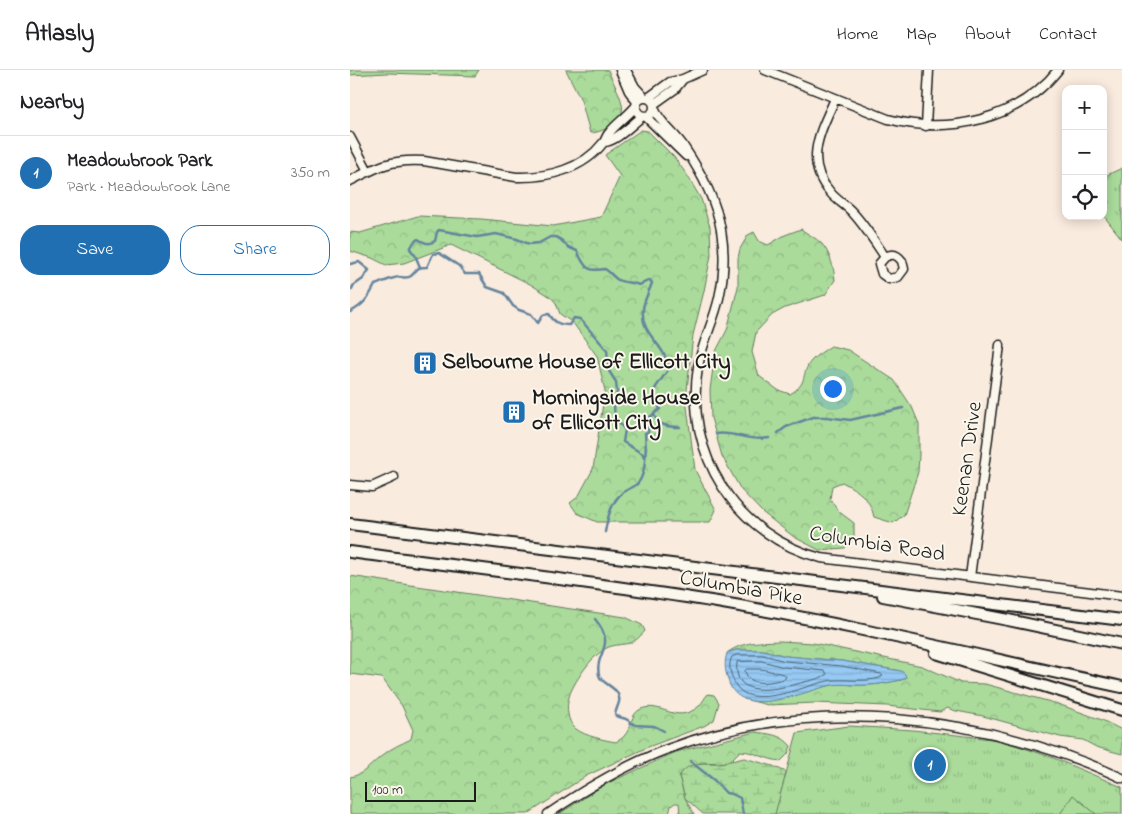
<!DOCTYPE html>
<meta charset="utf-8">
<style>
:root{--surface:#fff;--page:#f2f2f2;--text:#202124;--muted:#757577;--line:#e0e0e0;--accent:#1f6fb2}
body{margin:0;font-family:"Indie Flower",sans-serif;background:var(--page);color:var(--text)}
.controls{position:absolute;right:15px;top:15px;display:grid;overflow:hidden;border-radius:10px;box-shadow:0 2px 12px #0003}
.controls button{width:45px;height:45px;display:grid;place-items:center;padding:0;border:0;border-bottom:1px solid var(--line);background:var(--surface);color:var(--text);font:25px sans-serif}
.scale{position:absolute;left:15px;bottom:12px;width:111px;box-sizing:border-box;padding-left:5px;border:2px solid #1c1c1c;border-top:0;font-size:14px;line-height:18px;white-space:nowrap;color:#1c1c1c;-webkit-text-stroke:4px #fbf7ec;paint-order:stroke}
.you{position:absolute;left:482px;top:318px;width:18px;height:18px;margin:-12px;border:4px solid #fff;border-radius:50%;background:#1a73e8;box-shadow:0 0 0 8px #1a73e833}
.badge{display:grid;place-items:center;width:32px;height:32px;border-radius:50%;background:var(--accent);color:#fff;font-size:16px;font-weight:700}
.pin{position:absolute;translate:-50% -50%;border:2px solid #fff;box-shadow:0 1px 5px #0006}
.list{margin:0;padding:0;list-style:none}
h2{display:flex;justify-content:space-between;align-items:center;height:65px;margin:0;padding:0 20px;font-size:21px}
h2 small{font-size:16px;font-weight:400;color:var(--muted)}
.list li{display:grid;grid-template-columns:32px 1fr auto;gap:15px;align-items:center;box-sizing:border-box;height:75px;padding:0 20px;border-top:1px solid var(--line)}
.list b{display:block;font-size:19px;white-space:nowrap}
.list p{margin:0;font-size:16px;white-space:nowrap;color:var(--muted)}
.list em{font-size:16px;font-style:normal;color:var(--muted)}
.actions{display:flex;gap:10px;padding:15px 20px}
.actions a{flex:1;padding:11px 0;border:1px solid var(--accent);border-radius:20px;text-align:center;font-size:18px;color:var(--accent)}
.actions .main{background:var(--accent);color:#fff}
.icon{flex:none;width:28px;height:28px;fill:none;stroke:currentColor;stroke-width:2;stroke-linecap:round;stroke-linejoin:round}
.map{position:relative;flex:none;width:772px;height:744px;overflow:hidden}
header{display:flex;align-items:center;gap:30px;box-sizing:border-box;height:70px;padding:0 25px;background:var(--surface);border-bottom:1px solid var(--line)}
header strong{font-size:24px}
nav{display:flex;gap:28px;margin-inline-start:auto;font-size:18px}
main{display:flex}
aside{flex:1;background:var(--surface)}
.map>svg:first-child{display:block}
.forest{fill:url(#forest-crowns);stroke:#637c5c}
.wetland{fill:url(#wetland-marsh);stroke:#637c5c}
.park{fill:url(#park-tufts);stroke:#637c5c}
.garden{fill:#aadb9b;stroke:#637c5c}
.water{fill:url(#water-rules);stroke:#65849d}
.lines{fill:none;stroke-linecap:round;stroke-linejoin:round}
.shore{stroke:#4d6172;stroke-width:1}
.stream{stroke:#65849d;stroke-width:2.5}
.minor-casing{stroke:#1c1c1c;stroke-width:11}
.highway-casing{stroke:#1c1c1c;stroke-width:14}
.minor{stroke:#fbf7ec;stroke-width:8}
.highway{stroke:#fbf7ec;stroke-width:10}
.labels{text-anchor:middle;dominant-baseline:central;stroke-width:4;stroke-linejoin:round;paint-order:stroke}
.poi-label{font-size:22px;font-weight:bold;fill:#1c1c1c;stroke:#fbf7ec;text-anchor:start}
.street-label{font-size:22px;fill:#1c1c1c;stroke:#fbf7ec}
</style>
<header>
<strong>Atlasly</strong>
<nav><a>Home</a><a>Map</a><a>About</a><a>Contact</a></nav>
</header>
<main>
<aside>
<h2>Nearby<small></small></h2>
<ul class="list">
<li><span class="badge">1</span><div><b>Meadowbrook Park</b><p>Park · Meadowbrook Lane</p></div><em>350 m</em></li>
</ul>
<div class="actions"><a class="main">Save</a><a>Share</a></div>
</aside>
<div class="map">
<svg width="772" height="744" viewBox="0 0 772 744">
<defs>
<pattern id="forest-crowns" width="20" height="18" patternUnits="userSpaceOnUse" patternTransform="scale(1.25)"><rect width="20" height="18" fill="#aadb9b"/><path d="M2 6a3 3 0 1 1 6 0M12 15a3 3 0 1 1 6 0" fill="none" stroke="#92bb85"/></pattern>
<pattern id="wetland-marsh" width="20" height="14" patternUnits="userSpaceOnUse" patternTransform="scale(1.25)"><rect width="20" height="14" fill="#aadb9b"/><path d="M1 5h8M5 5V1M11 12h8M15 12V8" fill="none" stroke="#92bb85"/></pattern>
<pattern id="park-tufts" width="24" height="20" patternUnits="userSpaceOnUse" patternTransform="scale(1.25)"><rect width="24" height="20" fill="#aadb9b"/><path d="M3 7l-1-3M5 7V3M7 7l1-3M15 17l-1-3M17 17v-4M19 17l1-3" fill="none" stroke="#92bb85"/></pattern>
<pattern id="water-rules" width="6" height="5" patternUnits="userSpaceOnUse" patternTransform="scale(1.25)"><rect width="6" height="5" fill="#96c9f3"/><path d="M0 2.5h6" fill="none" stroke="#81acd0"/></pattern>
</defs>
<rect width="100%" height="100%" fill="#f9ebde"/>
<filter id="ink" filterUnits="userSpaceOnUse"><feTurbulence type="fractalNoise" baseFrequency=".02" numOctaves="2"/><feDisplacementMap in="SourceGraphic" scale="10" xChannelSelector="R" yChannelSelector="G"/><feConvolveMatrix kernelMatrix="1 2 1 2 8 2 1 2 1" color-interpolation-filters="sRGB"/></filter>
<g filter="url(#ink)">
<path class="forest" d="M0,0H129L125,6L37,3L0,5Z
M216,0H258C262,11 270,23 272,34C276,50 253,63 240,63L231,30Z
M291,60L298,61L324,87L337,105L351,129L360,157L361,185L354,221L343,265L336,329L345,400L366,440L360,452H247L227,443L220,433L228,427L243,399L255,321L247,286L223,253L210,244L206,233L201,227L180,214L101,175L54,193L36,195L22,188L0,181V162L10,163L68,146L131,149L203,156L251,147L270,106L255,85Z
M451,159C457,164 466,168 471,173C480,182 484,198 485,210L475,225L435,238L422,245L406,262L402,282L409,306L428,320L440,324C459,313 450,305 461,291C466,285 474,281 481,276L498,280L544,310L562,337L569,354V385L568,402L554,445L543,453L524,447C520,428 509,421 492,412L482,416L480,429L488,441L504,453V468L495,478L469,480L444,467L412,442L391,420L372,386L361,348L360,320L365,283L377,260L388,217V188L390,179L398,165L404,162L409,171L418,175L435,165Z
M0,506L275,547L292,555L295,561C281,577 280,572 262,576C257,577 250,582 246,586C238,592 221,617 219,627C216,637 217,652 226,659C235,666 254,670 266,672C269,670 273,668 275,665C282,657 280,644 291,639C312,631 325,655 348,637C352,634 354,628 358,624L364,625L369,633L364,650L354,656L298,677L236,706L178,744H0V707C14,705 22,693 33,685C41,678 51,674 61,669L63,660L52,636L32,608L0,604Z
M430,571L463,573L572,596L611,613L635,614L708,634L752,650L772,660V684L746,677L733,670L710,667L633,646L606,641L597,638L590,642L537,636L465,633L418,635L394,629C423,634 454,621 482,615C493,613 505,616 517,615C528,615 540,612 551,610L556,608L551,601L492,591L436,586L413,580H386L377,583C393,571 410,572 430,571Z
M405,662C419,664 431,664 441,676L438,684L431,691C416,690 404,681 390,681L382,689L372,693L351,692L329,706L335,728L344,744H330L329,733H325L321,736L319,744H209L254,715L326,682Z"/>
<path class="wetland" d="M394,688L423,696L453,710L428,744H353L335,728L329,706C340,690 353,694 369,693C378,692 386,690 394,688Z"/>
<path class="park" d="M772,98V169L753,145V107Z
M499,656L563,660L650,670L701,687L772,717V744H425L447,663Z"/>
<path class="garden" d="M723,725L746,744H710Z"/>
<path class="water" d="M386,580H413L436,586L492,591L551,601L555,604L556,608L551,610C540,612 528,615 517,615C505,616 494,613 482,615C454,621 390,652 378,610C375,600 374,593 377,583Z"/>
<g class="lines">
<path class="shore" d="M387,585H413L435,591L492,596L531,604L533,606C524,613 497,609 484,610C460,612 395,647 383,609C380,602 378,594 382,587Z
M412,591L434,597L475,601L477,604C469,610 456,611 447,614C425,619 382,630 387,592Z
M397,599H411L434,604L436,607L434,609C421,612 399,618 395,601Z"/>
<path class="stream" d="M0,194L9,192L19,200L13,209L3,216L2,219
M70,197L65,185L60,179L64,172L68,169C75,173 78,175 85,171L87,162L89,160L127,167L146,164L167,169L179,174L189,173L200,167H206L211,170L218,177L227,181C235,197 236,202 255,199C260,202 263,207 268,210C274,213 282,212 289,215L300,210L302,213C299,222 294,230 293,239C290,267 317,273 318,300L306,317L303,324L310,339L300,347L298,362L295,363C296,375 297,403 288,413C283,418 274,420 269,426C260,435 257,450 255,462
M0,242C13,236 19,227 25,215C33,212 41,208 49,207C53,207 57,209 61,206C68,200 65,197 77,197L83,184L89,183L109,196L115,204H129L137,217L154,223L163,236L169,240L181,244L188,253L193,245L199,244C204,252 209,255 219,255L224,248L230,249L257,280L259,301L266,312L267,322L264,336L265,348L275,360L273,372L293,384L294,388
M304,344C307,356 319,357 330,357
M428,363L436,357L463,347H477L500,350L553,338
M366,364C383,361 400,372 419,368
M245,549C268,577 244,582 249,605C251,615 272,617 269,632C268,636 266,640 265,644L266,646L276,649L285,655L304,656L314,661
M340,691L365,711L376,723L382,724L390,728L393,744"/>
<g class="minor-casing">
<path id="minor" d="M270,0L279,21L287,32
M276,0L285,17L294,27
M415,0L538,49C598,65 668,50 708,0
M286 37a9 9 0 1 1 18 0a9 9 0 1 1-18 0Z
M298,28L320,12L333,9L353,0
M485,29C471,60 453,91 480,122C486,130 496,135 503,143C515,156 525,172 535,187L529,194L532,204L539,209L548,207L554,199L552,191C547,184 542,183 535,187
M304,34L325,19L333,9
M304,38C311,55 325,63 334,77C351,102 366,130 371,160C375,182 374,206 369,228C364,251 352,273 348,297C334,384 386,466 471,488L772,526
M295,46L336,86
M576,56L579,0
M0,67L18,101
M254,72C266,72 283,53 293,46
M0,111C28,96 42,89 74,91L166,107C198,108 233,99 253,73C256,70 256,66 259,63C267,53 278,46 286,36
M0,415L22,417L44,407
M620,507L650,275
M198,744C235,719 273,696 315,680C460,624 632,644 772,708"/>
</g>
<g class="highway-casing">
<path id="highway" d="M0,454L772,550
M0,482C123,498 245,512 367,532C503,555 637,588 772,617
M533,526L658,550L772,574
M586,583L772,640"/>
</g>
<use href="#minor" class="minor"/>
<use href="#highway" class="highway"/>
</g>
</g>
<defs>
<g id="building-square" transform="scale(1.25)"><rect x="-9" y="-9" width="18" height="18" rx="4" fill="#1f6fb2" stroke="#fbf7ec"/><path d="M-4-6H4V6H1V3H-1V6H-4ZM-2.5-4.3h1.7v1.8h-1.7ZM.8-4.3h1.7v1.8H.8ZM-2.5-1h1.7V.8h-1.7ZM.8-1h1.7V.8H.8Z" fill="#fff"/></g>
</defs>
<g fill-rule="evenodd">
<use href="#building-square" x="75" y="293"/>
<use href="#building-square" x="164" y="342"/>
</g>
<g class="labels">
<g class="poi-label">
<text x="92" y="293">Selbourne House of Ellicott City</text>
<text x="182" y="329">Morningside House<tspan x="182" dy="25">of Ellicott City</tspan></text>
</g>
<g class="street-label">
<text transform="translate(618 389) rotate(-82)">Keenan Drive</text>
<text transform="translate(527 475) rotate(9)">Columbia Road</text>
<text transform="translate(391 519) rotate(10)">Columbia Pike</text>
</g>
</g>
</svg>
<div class="controls">
<button>+</button>
<button>−</button>
<button><svg class="icon" aria-label="locate" viewBox="0 0 24 24"><circle cx="12" cy="12" r="6"/><path d="M12 2v4M12 18v4M2 12h4M18 12h4"/></svg></button>
</div>
<div class="scale">100 m</div>
<div class="you"></div>
<div class="pin badge" style="left:580px;top:695px">1</div>
</div>
</main>
